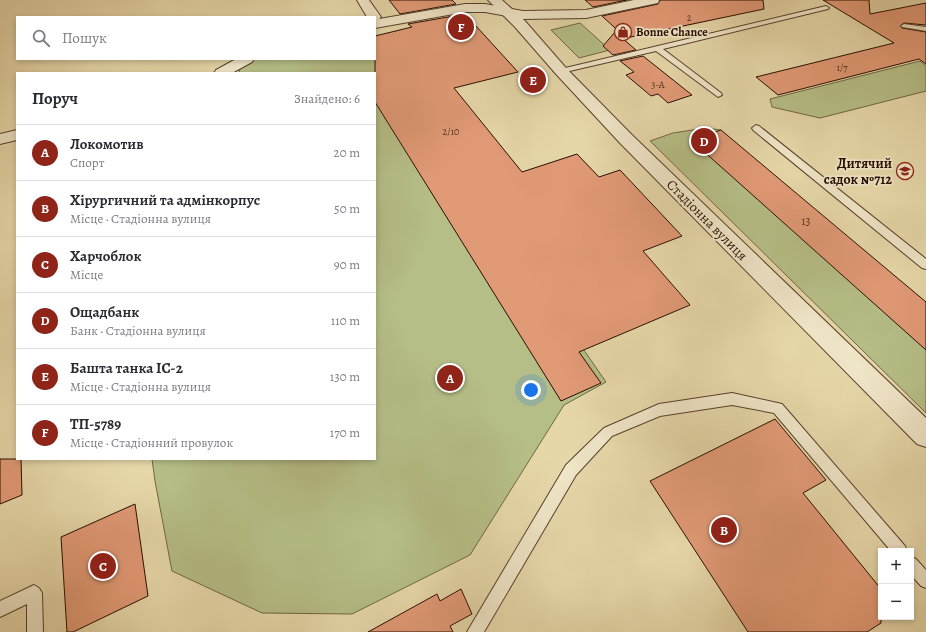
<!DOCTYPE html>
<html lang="uk">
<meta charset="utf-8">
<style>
:root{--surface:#fff;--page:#f7f7f7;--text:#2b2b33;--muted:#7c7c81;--line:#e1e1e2;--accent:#8f2418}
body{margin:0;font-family:Alegreya,serif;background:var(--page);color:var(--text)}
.controls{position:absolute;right:12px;bottom:12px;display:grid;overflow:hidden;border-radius:0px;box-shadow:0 2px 6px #0003}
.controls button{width:36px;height:36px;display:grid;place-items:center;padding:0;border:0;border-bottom:1px solid var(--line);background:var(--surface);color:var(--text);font:20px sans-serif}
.you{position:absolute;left:531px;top:390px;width:14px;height:14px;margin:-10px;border:3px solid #fff;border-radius:50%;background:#1a73e8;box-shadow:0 0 0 6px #1a73e833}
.badge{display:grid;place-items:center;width:26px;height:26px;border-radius:50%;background:var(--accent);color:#fff;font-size:13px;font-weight:700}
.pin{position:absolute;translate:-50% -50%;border:2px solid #fff;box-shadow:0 1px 4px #0006}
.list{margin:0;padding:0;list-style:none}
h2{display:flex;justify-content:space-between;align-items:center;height:52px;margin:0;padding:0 16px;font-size:17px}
h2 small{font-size:13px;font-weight:400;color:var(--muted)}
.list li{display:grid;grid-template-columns:26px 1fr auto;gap:12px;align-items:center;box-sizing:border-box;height:56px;padding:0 16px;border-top:1px solid var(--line)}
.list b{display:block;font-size:15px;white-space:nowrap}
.list p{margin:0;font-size:13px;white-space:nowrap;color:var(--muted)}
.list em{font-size:13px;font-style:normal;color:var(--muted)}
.icon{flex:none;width:22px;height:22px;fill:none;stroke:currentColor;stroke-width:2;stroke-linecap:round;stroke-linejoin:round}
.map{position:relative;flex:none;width:926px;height:632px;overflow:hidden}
.search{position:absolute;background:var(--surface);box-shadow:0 2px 6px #0003;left:16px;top:16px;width:360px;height:44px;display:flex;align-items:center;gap:10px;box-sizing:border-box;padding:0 14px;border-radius:0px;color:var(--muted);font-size:15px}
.panel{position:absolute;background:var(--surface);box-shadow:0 2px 6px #0003;left:16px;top:72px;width:360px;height:388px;border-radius:0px}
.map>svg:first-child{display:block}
.green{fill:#b6be87;stroke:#6f6644}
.building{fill:#e19a76;stroke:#280e01}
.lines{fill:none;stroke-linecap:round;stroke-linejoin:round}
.service-casing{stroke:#58402b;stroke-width:2}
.minor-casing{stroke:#58402b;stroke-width:2}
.tertiary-casing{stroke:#58402b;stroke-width:2}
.service{fill:#efe5c7;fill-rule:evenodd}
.minor{fill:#efe5c7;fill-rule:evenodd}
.tertiary{fill:#efe5c7;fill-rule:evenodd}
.labels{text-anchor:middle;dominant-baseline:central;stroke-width:3.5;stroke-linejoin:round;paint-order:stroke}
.far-number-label{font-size:10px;fill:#56311e}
.far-poi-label{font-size:12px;font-weight:bold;fill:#280e01;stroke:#efe5c7;text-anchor:start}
.number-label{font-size:12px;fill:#56311e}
.poi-label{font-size:14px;font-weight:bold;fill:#280e01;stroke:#efe5c7;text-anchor:end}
.street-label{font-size:14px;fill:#280e01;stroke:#efe5c7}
</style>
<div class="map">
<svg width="926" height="632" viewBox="0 0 926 632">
<rect width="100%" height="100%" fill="#e6d7a9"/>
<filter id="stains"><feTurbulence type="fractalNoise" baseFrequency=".005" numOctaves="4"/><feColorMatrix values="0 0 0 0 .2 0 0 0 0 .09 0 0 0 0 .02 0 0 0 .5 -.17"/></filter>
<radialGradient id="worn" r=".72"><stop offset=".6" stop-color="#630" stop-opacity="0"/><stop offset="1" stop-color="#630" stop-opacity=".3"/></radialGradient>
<path class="green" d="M580,23L610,50L579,58L551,30Z
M375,48L606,382L564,405L470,555L352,614L262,613L172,571L155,481L152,459H375V73H240L238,67L248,61L256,59H375Z
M920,61L926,66V91L820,118L772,107L770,99Z
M705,128L721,130L926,350V413L650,141L673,133Z"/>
<path class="building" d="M389,0H452L456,4L400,14Z
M585,0H627L593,7Z
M660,0H763L764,9L626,38L602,16L658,4Z
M823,0H869L870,14L926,3V25L904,23L900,26L902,28L926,32V64L919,59L778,95L756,77L894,43Z
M465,14L518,72L454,88L522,172L577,154L599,177L620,170L682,236L643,251L690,305L579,352L601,383L561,401L375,102V36L412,27L408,24Z
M615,32L636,50L613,55L603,46Z
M643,56L692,95L668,103L658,94L651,96L626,75L634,72L620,61Z
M721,130L926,302V350L691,140Z
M775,419L826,480L803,493L881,589V623L867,632H748L650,481Z
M0,459H21L22,495L0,504Z
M135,504L148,596L73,632H67L61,537Z
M461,589L472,614L450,626L453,632H368L437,594L440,601Z"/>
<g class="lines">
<g class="service-casing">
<path id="service" d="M826,6L829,8L828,9L663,49L721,93L722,95L718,97L656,51L561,73L557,71L561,69Z
M904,24L926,27V31L902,27L901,26Z
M756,125L759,126L926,259V269L922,268L753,130L752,128Z
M732,393L782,404L905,546L907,551H891L774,413L732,405L660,416L612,436L576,475L484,632H467L566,465L604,428L659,404Z
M911,557L916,559L926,570V588L921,586L911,575Z
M34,585L39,588L42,593L43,632H27V604L0,617V601Z"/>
</g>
<g class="minor-casing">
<path id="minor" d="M357,0H369L381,17L379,19L465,4H485L523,11L586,10L634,0H659L658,3L653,4L586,18L523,19L485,12H465L375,28V17H367Z
M236,59H254L252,62L232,73H214L216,70Z
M17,130V140L0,144V134Z"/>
</g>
<g class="tertiary-casing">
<path id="tertiary" d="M488,0H502L525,21L566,68L632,135L926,418V447L917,444L620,143L556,74L515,27Z"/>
</g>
<use href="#service" class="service"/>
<use href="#minor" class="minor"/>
<use href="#tertiary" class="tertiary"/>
</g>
<defs>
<g id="shop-ring" transform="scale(0.9)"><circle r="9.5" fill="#efe5c7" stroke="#8f2418" stroke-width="1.5"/><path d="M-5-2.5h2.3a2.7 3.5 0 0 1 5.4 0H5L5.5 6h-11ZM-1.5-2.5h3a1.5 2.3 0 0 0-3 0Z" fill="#8f2418"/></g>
<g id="school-ring" transform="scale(0.9)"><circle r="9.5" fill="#efe5c7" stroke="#8f2418" stroke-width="1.5"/><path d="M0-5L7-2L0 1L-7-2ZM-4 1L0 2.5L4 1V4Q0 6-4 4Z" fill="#8f2418"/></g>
</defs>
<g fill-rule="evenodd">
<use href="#shop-ring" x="623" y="32"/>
<use href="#school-ring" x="905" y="171"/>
</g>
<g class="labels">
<g class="far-number-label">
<text x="689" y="17">2</text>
<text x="842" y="67">1/7</text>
<text x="658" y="84">3-А</text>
<text x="451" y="131">2/10</text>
</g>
<g class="far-poi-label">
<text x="636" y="32">Bonne Chance</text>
</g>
<g class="number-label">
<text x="806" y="221">13</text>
</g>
<g class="poi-label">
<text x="892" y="163">Дитячий<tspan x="892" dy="16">садок №712</tspan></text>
</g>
<g class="street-label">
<text transform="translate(707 220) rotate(45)">Стадіонна вулиця</text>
</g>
</g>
<rect width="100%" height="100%" filter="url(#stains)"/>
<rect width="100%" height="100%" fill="url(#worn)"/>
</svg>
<div class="controls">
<button>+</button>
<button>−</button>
</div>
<div class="you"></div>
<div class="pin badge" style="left:450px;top:378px">A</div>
<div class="pin badge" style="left:724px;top:530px">B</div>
<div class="pin badge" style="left:103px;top:566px">C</div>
<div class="pin badge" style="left:704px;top:141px">D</div>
<div class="pin badge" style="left:533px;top:80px">E</div>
<div class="pin badge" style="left:461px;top:27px">F</div>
<div class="search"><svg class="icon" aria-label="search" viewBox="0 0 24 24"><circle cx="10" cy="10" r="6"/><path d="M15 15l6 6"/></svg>Пошук</div>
<section class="panel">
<h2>Поруч<small>Знайдено: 6</small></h2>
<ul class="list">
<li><span class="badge">A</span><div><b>Локомотив</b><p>Спорт</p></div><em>20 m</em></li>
<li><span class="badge">B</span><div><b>Хірургичний та адмінкорпус</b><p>Місце · Стадіонна вулиця</p></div><em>50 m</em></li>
<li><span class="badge">C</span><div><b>Харчоблок</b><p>Місце</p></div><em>90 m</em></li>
<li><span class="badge">D</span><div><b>Ощадбанк</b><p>Банк · Стадіонна вулиця</p></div><em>110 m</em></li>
<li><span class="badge">E</span><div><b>Башта танка ІС-2</b><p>Місце · Стадіонна вулиця</p></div><em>130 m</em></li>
<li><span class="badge">F</span><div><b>ТП-5789</b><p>Місце · Стадіонний провулок</p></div><em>170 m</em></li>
</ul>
</section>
</div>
